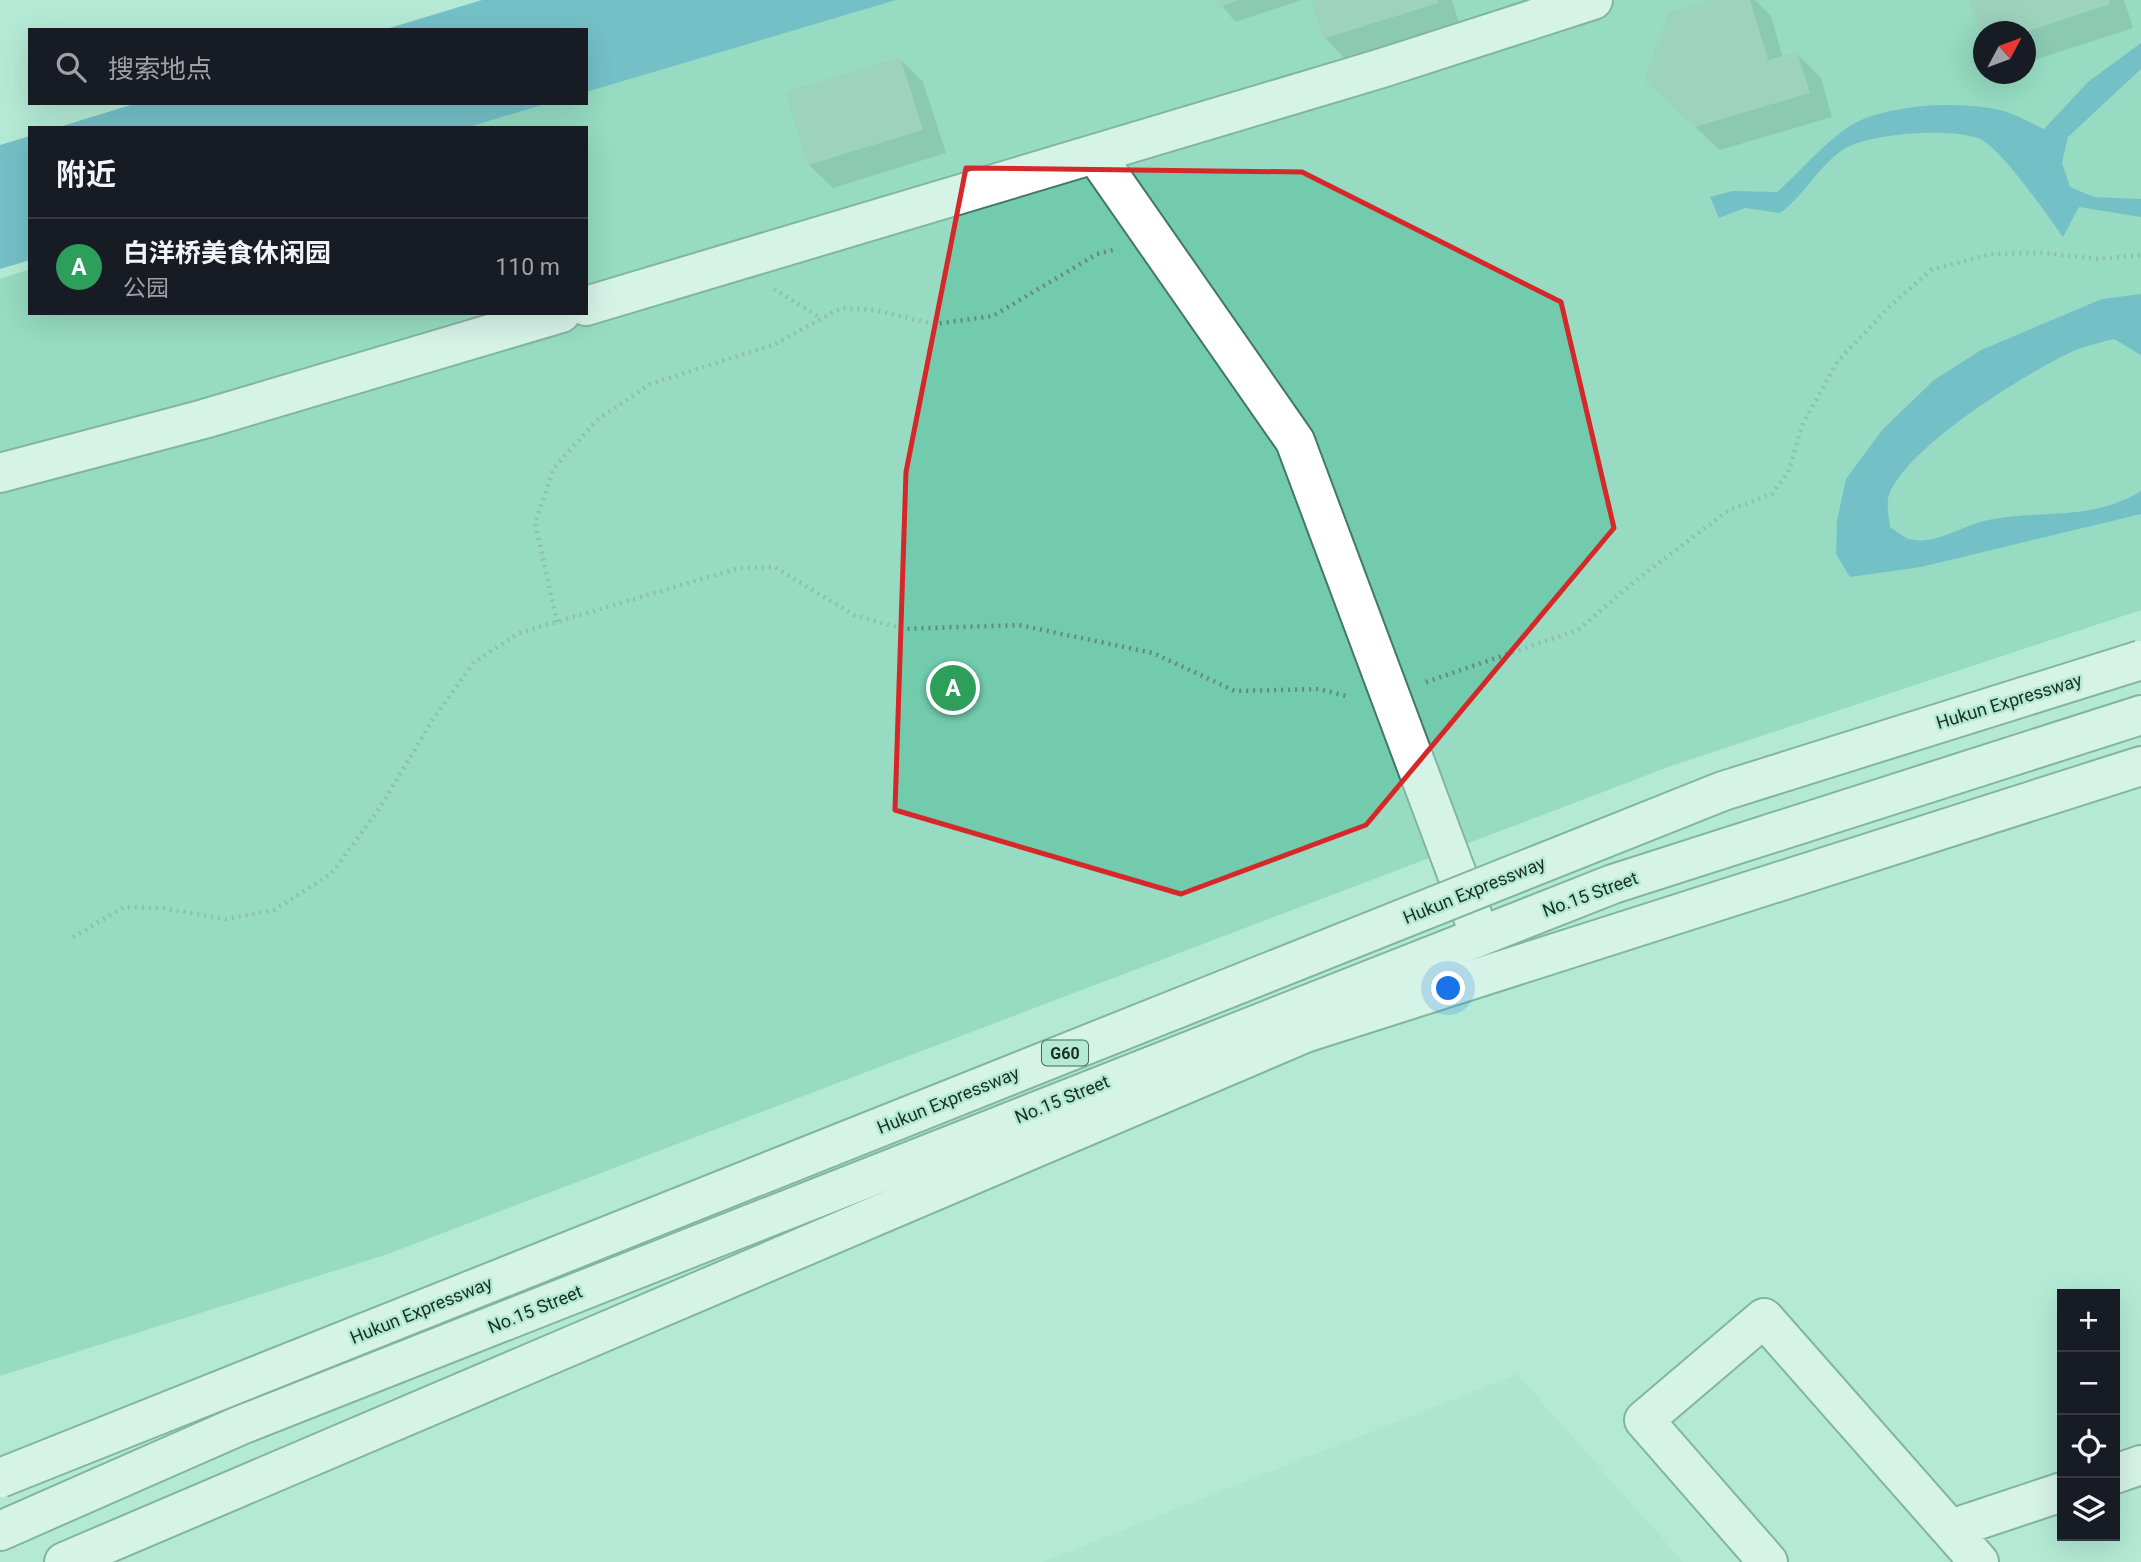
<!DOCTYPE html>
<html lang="zh">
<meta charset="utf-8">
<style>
:root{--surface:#171b24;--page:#242831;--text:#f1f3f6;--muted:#9ea1a6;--line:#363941;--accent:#bc3b85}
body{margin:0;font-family:Roboto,"Noto Sans SC",sans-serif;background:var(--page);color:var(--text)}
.controls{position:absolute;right:21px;bottom:21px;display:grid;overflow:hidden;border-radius:0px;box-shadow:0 7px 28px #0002}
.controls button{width:63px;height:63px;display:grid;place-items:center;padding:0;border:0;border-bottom:2px solid var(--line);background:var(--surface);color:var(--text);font:35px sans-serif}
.compass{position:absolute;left:1973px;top:21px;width:63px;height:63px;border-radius:50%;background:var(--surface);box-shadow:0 7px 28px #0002;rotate:49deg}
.you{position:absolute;left:1449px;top:989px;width:24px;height:24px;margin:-18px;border:5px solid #fff;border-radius:50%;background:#1a73e8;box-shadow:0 0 0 10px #1a73e833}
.badge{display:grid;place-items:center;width:46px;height:46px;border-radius:50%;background:var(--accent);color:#fff;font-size:23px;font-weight:700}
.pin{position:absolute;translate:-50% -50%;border:4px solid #fff;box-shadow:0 2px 7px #0006}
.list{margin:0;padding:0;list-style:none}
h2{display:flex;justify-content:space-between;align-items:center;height:91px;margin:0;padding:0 28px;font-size:30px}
h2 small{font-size:23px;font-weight:400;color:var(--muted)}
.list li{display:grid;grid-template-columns:46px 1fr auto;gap:21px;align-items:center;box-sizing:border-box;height:98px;padding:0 28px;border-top:2px solid var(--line)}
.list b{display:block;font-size:26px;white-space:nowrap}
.list p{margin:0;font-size:23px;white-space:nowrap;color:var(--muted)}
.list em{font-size:23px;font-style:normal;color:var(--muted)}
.icon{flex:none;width:38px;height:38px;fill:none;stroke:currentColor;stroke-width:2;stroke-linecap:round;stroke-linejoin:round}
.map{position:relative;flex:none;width:2141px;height:1562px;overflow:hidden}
.search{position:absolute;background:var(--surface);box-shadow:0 7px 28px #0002;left:28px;top:28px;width:560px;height:77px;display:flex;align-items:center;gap:18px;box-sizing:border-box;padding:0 24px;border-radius:0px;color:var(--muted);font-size:26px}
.panel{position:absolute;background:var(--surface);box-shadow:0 7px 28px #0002;left:28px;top:126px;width:560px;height:189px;border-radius:0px}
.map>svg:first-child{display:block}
.built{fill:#a2e0c9}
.green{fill:#71cbac;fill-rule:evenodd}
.water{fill:#278fb7}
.shadow{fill:#0003}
.building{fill:#80b5a1}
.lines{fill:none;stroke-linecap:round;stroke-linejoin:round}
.minor-casing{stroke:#447765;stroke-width:42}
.highway-casing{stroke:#447765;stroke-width:42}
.path{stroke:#658a7c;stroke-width:4.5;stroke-dasharray:2 5;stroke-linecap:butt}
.minor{stroke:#fff;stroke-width:38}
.highway{stroke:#fff;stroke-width:38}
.highway-bridge-casing{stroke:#447765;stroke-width:42;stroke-linecap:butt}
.highway-bridge{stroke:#fff;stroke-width:38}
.marked{fill:none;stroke:#d62828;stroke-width:5;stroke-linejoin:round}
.labels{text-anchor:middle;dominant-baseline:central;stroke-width:5;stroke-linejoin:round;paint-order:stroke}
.shield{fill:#b4ead5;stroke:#48665b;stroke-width:2}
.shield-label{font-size:16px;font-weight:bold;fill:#192e27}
.street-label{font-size:18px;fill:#192e27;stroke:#b4ead5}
</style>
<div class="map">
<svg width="2141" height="1562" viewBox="0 0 2141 1562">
<rect width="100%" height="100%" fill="#b4ead5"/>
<path class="built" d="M1517,1374L1683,1562H1042Z"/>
<path class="green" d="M805,0H2141V610L1671,766L385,1255L0,1376V279L30,269V313H586V128H436L507,103H586V76ZM1983,32H2025V74H1983Z"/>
<path class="water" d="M482,0H896L586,92V30H383Z
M2141,43V69L2068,137L2062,163L2070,187L2094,197L2141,199V217L2079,207L2063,237C2047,215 2002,149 1980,139C1952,127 1870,133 1844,149C1818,166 1805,195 1780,213L1745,208L1719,218L1710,197L1733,191L1777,192C1800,172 1819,148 1844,130C1880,103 1967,99 2010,113C2021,117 2032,124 2044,129L2088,82Z
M137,103H548L466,128H56Z
M30,136V260L0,269V145Z
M2141,294V355L2114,339C2102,342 2089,345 2078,349C2030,370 1907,446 1889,495C1886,503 1889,517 1890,527C1895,530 1903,537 1909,539C1935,546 1963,525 1988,520C2042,509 2090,522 2141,491V514L1921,567L1850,577L1836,554L1837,521L1846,479L1883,429L1934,380L1981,350L2102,299Z"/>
<path class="shadow" d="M1218,0H1302L1235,22Z
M1313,0H1452L1460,26L1348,62L1325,38Z
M1718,0H1755L1771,16L1783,58L1797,54L1821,78L1832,117L1720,150L1670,104Z
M1971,0H2124L2133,28L2025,63V32H1983V38Z
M899,58L923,82L946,153L833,188L809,165Z"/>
<path class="building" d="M1216,0H1237V1L1218,7Z
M1311,0H1437L1438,3L1323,39Z
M1712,0H1750L1768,60L1797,52L1810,93L1695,127L1644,80L1669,12Z
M1969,0H2109L2110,4L2026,32H1983V42Z
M900,57L923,130L808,165L785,92Z"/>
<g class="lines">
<g class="minor-casing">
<path id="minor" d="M1095,154L1295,441L1476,925
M586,306L1382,68L1593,0
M0,473L204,419L561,313
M2115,1474L2141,1465
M1951,1529L2062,1492
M0,1531L241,1425L1613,884L2141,715
M1768,1562L1644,1420L1764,1318L1979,1562"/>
</g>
<g class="highway-casing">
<path id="highway" d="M64,1562L1305,1033L2141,766"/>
</g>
<path class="path" d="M774,289L820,318
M557,622L535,523L554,468L597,420L650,384L773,345L841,308L874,310L934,324L993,316L1097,254L1117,249
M1426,682L1578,630L1635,581L1729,510L1772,494L1788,473L1803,423L1838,361L1891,305L1931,270L1991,254L2042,253L2098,259L2141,255
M73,937L124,907L161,908L226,919L274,910L331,874L379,809L432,721L474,662L519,633L739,568L774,567L854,615L903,629L1019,625L1153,653L1235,691L1319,689L1350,697"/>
<use href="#minor" class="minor"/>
<use href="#highway" class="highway"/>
<g class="highway-bridge-casing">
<path id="highway-bridge" d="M0,1478L1723,791L2141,660"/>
</g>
<use href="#highway-bridge" class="highway-bridge"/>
</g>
<path d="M0 0H2141V1562H0ZM966,168L1302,172L1561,302L1614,528L1366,825L1181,894L895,810L906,472Z" fill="#b4ead5" fill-opacity=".55" fill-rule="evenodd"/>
<path class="marked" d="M966,168L1302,172L1561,302L1614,528L1366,825L1181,894L895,810L906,472Z"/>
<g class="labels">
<rect class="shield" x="1042" y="1040.5" width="46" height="25" rx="5"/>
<g class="shield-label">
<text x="1065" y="1053">G60</text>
</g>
<g class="street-label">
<text transform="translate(2009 701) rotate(-17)">Hukun Expressway</text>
<text transform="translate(1474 890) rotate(-22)">Hukun Expressway</text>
<text transform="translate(1590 894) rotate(-20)">No.15 Street</text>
<text transform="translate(1062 1099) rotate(-22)">No.15 Street</text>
<text transform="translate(948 1100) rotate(-22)">Hukun Expressway</text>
<text transform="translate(535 1309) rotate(-22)">No.15 Street</text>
<text transform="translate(421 1310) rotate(-22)">Hukun Expressway</text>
</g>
</g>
</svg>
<div class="controls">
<button>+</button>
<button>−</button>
<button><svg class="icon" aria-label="locate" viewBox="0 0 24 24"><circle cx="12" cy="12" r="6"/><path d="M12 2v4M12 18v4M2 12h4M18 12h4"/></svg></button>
<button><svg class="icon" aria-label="layers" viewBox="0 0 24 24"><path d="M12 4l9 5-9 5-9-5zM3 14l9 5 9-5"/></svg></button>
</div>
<svg class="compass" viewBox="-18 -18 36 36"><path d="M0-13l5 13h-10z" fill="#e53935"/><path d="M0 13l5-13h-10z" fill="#9ea1a6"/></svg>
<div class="you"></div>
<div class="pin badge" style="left:953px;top:688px;background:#2e9e5b">A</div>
<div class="search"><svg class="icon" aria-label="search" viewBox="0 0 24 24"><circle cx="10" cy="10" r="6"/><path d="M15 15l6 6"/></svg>搜索地点</div>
<section class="panel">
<h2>附近<small></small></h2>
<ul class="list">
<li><span class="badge" style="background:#2e9e5b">A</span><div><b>白洋桥美食休闲园</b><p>公园</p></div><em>110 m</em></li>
</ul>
</section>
</div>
